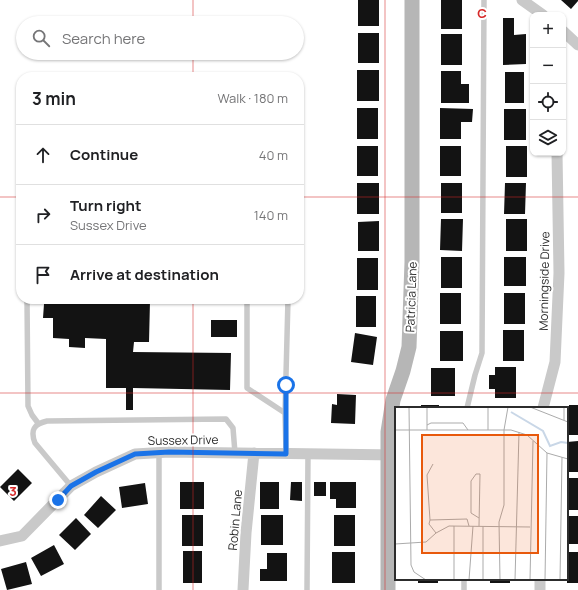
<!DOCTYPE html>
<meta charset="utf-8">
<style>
:root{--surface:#fff;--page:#f2f2f2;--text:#202124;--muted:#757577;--line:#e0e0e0}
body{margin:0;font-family:Manrope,sans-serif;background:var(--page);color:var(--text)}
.controls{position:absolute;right:12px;top:12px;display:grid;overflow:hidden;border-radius:8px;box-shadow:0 1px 3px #0004}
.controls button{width:36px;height:36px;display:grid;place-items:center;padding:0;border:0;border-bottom:1px solid var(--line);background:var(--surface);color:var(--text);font:20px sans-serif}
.stop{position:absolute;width:12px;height:12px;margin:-9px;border:3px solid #1a73e8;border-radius:50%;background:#fff}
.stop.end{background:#1a73e8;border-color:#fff;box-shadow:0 1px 4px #0008}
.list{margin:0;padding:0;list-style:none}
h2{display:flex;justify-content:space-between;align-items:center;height:52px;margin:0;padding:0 16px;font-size:17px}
h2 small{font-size:13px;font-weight:400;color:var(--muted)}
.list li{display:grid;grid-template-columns:26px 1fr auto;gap:12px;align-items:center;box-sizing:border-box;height:60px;padding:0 16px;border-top:1px solid var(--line)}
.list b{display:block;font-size:15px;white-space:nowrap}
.list p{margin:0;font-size:13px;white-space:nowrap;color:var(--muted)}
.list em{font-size:13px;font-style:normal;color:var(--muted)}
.icon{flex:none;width:22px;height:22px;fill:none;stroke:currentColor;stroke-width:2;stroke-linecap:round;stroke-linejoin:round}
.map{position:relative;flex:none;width:578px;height:590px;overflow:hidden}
.search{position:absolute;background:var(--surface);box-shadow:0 1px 3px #0004;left:16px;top:16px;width:288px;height:44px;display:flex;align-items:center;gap:10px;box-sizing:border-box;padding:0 14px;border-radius:22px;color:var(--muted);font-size:15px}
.panel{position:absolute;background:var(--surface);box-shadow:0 1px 3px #0004;left:16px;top:72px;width:288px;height:232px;border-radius:16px}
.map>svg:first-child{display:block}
.building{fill:#131313}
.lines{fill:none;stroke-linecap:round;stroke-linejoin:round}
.lane{stroke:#c9c9c9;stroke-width:5.5}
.street{stroke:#c9c9c9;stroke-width:11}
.secondary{stroke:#b6b6b6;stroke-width:15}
.route{stroke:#1a73e8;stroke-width:5}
.grid{fill:none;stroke:#d62828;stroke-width:1;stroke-opacity:0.55}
.labels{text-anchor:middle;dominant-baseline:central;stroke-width:4;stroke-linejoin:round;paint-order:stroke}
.street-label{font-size:12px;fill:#2c2c2c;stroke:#fff}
.inset-river{fill:none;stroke:#c9d7e7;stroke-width:2}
.inset-road{fill:none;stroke:#ababab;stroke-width:1}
.view{fill:#e8590c;fill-opacity:0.15;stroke:#e8590c;stroke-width:2}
.inset-edge{fill:none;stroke:#2c2c2c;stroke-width:2}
.grid-label{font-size:13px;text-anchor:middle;font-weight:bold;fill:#d62828;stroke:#fff;stroke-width:4;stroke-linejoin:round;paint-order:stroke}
</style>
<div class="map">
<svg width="578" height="590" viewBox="0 0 578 590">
<rect width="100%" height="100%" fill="#fff"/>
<path class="building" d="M358,0H379V26H358Z
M441,0H462V29H441Z
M561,0H578V1L571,9Z
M503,18H514V35L526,34V64L503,65Z
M358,33H379V63H358Z
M441,34H462V65H441Z
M357,70H379V101H357Z
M441,71H461V84H469V103H441Z
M505,72H524V103H505Z
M357,108H378V139H357Z
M440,108L473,109L472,122H461V139H440Z
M504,109H526V140H504Z
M357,146H378V176H357Z
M440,146H461V176H440Z
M506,146H527V177H506Z
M357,183H379V214H357Z
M441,183H462V213H441Z
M505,183H526L525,214H504Z
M441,219H463L462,251L440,250Z
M506,219H527V251H506Z
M379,221V251H358V222Z
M441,257H462V288H441Z
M504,257H526V286H504Z
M357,258H378V290H357Z
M440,293H461V324H440Z
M504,293H525V324H504Z
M356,296H376V327H356Z
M75,299H230V302L150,301L149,342H134L133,352L231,353L230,390L133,388V410H126V388H106V339L85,338V348L69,347V339L53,338V318H43L44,304H75Z
M211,320H237V337H211Z
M503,330H524V361H503Z
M440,331H463V361H440Z
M355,333L377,337L373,365L351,362Z
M495,367H516V398H495V389H489V375H495Z
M431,368H455V396H431Z
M337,394L356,395L355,424L331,423L332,404L337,405Z
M421,405H439V408H421Z
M569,405H578V435H569Z
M513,406V408H484V407Z
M578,441V472H567V442Z
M18,469L32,483L14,501L0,487Z
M567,478H578V510H567Z
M180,482H204V509H180Z
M260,482H279V509H260Z
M291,482H302V501L290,500Z
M314,482H326V496H314Z
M330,482H356V508H336V499H330Z
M145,483L148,504L122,508L119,487Z
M101,496L116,510L98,528L84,515Z
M182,515H203V546H182Z
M261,515H283V545H261Z
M334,515H355V546H334Z
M567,516H578V544H567Z
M76,518L91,534L75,550L59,535Z
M54,545L64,564L41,576L31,558Z
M183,551H202V583H183Z
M332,552H355V583H332Z
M567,552H578V583H567Z
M267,553H287V581H260V569H267Z
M26,562L32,584L7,590L1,569Z
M418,579H438V583H418Z
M490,579H510V583H490Z"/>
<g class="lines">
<path class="lane" d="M27,299L28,406L32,415L38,423
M247,299V388L285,413
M467,408L475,375L482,353L484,0
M286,453L285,413L288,299
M71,486L35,443C30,430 34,424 47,421L226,419L233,428L235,453
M464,579V590
M159,590V453
M307,590L308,454"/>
<path class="street" d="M522,0L543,15
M563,31L578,45
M543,408L555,362L559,273L557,153
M0,541L22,536L71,486L96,472L135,454L169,452L396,455
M243,590L246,533L254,453
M540,590V579"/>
<path class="secondary" d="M388,590V432L393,400L403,371L409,347L412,262V0"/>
</g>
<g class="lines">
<path class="route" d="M58,500L71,486L96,472L135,454L169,452L286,454V385"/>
</g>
<path class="grid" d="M193,0V23M385,0V590M193,53V77M0,197H21M299,197H578M193,299V590M0,393H578"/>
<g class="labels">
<g class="street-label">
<text transform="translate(544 281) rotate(-89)">Morningside Drive</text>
<text transform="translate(411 297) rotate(-88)">Patricia Lane</text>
<text transform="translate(183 440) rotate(-1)">Sussex Drive</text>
<text transform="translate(235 520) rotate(-85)">Robin Lane</text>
</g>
</g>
<g transform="translate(395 407)">
<rect width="173" height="173" fill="#fff"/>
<path class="inset-river" d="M116,5L148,24L155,39L166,35L173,36"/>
<path class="inset-road" d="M14,0L16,158L19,165L31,173M32,0V18M93,0V23M135,0L173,15M169,13V0M0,23H116L132,28L152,46L173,52M32,23V18L36,16H68L73,23M84,111L76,106V74L81,67H85L84,119M35,113L32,68L38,57M41,126L34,117L35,113L72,112L74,119M0,137L31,135L41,126L54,119L135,120M59,173V119M74,173L78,119M88,173V119M105,173L104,115L109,98V23L113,0M120,173L124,25M135,173L138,34M150,173L152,46M165,173L167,50"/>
<path class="view" d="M27,28H143V146H27Z"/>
<rect width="173" height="173" class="inset-edge"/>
</g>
<g class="grid-label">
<text x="482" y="18">C</text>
<text x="13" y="496">3</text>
</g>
</svg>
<div class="controls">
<button>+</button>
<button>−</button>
<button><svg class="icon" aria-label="locate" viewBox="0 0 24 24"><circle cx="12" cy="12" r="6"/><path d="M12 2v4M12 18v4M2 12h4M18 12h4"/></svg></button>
<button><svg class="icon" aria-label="layers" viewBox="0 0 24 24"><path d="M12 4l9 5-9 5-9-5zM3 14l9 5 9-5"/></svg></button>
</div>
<div class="stop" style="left:286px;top:385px"></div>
<div class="stop end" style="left:58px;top:500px"></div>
<div class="search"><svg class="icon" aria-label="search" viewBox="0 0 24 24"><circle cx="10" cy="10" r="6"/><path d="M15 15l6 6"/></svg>Search here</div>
<section class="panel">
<h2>3 min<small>Walk · 180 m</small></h2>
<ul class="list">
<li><svg class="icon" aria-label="ahead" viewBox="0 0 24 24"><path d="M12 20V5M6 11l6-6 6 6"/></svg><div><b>Continue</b></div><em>40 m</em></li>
<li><svg class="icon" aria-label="right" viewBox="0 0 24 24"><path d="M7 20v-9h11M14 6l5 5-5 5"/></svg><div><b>Turn right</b><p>Sussex Drive</p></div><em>140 m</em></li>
<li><svg class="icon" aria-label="arrive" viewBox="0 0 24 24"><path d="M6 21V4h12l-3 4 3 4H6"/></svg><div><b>Arrive at destination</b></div></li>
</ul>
</section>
</div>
